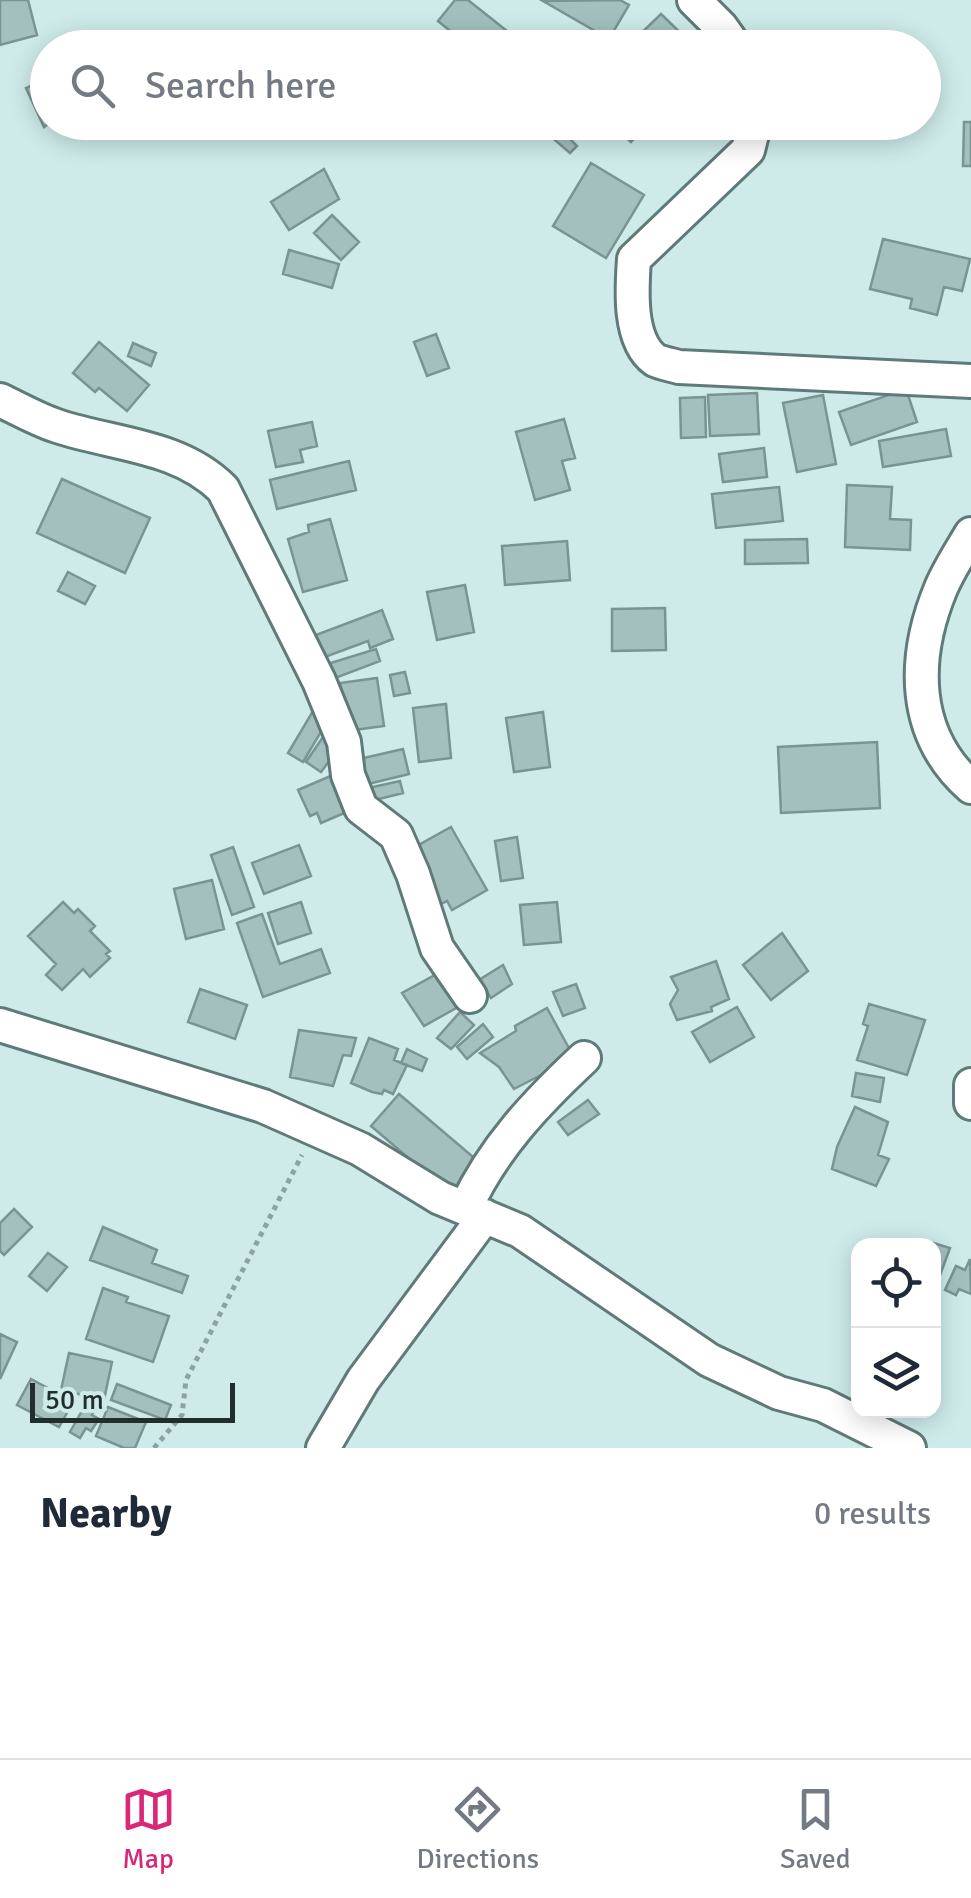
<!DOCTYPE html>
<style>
:root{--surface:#fff;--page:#f6f6f7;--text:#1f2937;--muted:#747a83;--line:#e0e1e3;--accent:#db2777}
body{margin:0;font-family:Signika,sans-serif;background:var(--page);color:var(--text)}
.controls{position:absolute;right:30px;bottom:30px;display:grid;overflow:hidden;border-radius:20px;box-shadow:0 5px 25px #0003}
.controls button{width:90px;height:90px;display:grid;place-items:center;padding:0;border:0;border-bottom:2px solid var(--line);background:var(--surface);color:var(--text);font:50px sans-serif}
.scale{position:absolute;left:30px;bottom:25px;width:205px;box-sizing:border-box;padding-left:10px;border:5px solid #222d2d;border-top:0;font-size:28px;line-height:35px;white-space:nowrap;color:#222d2d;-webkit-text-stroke:8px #ceebea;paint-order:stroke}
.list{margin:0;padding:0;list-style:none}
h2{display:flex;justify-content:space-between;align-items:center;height:130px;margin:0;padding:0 40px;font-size:42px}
h2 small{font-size:32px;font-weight:400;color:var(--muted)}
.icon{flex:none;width:55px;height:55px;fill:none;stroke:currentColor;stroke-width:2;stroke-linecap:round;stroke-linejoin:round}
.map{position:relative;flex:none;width:971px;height:1448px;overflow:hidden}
.search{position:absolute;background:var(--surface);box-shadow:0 5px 25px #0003;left:30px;right:30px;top:30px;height:110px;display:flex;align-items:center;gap:25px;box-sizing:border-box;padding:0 35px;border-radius:55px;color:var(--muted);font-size:38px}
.sheet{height:310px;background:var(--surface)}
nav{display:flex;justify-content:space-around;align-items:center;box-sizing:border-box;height:140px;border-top:2px solid var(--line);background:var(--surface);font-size:28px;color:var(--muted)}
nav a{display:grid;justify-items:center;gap:5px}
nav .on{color:var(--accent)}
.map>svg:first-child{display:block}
.building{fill:#a3c0bf;stroke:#799493;stroke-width:2.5}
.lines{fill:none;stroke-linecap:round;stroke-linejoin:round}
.street-casing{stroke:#5f7a79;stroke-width:38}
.path{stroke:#8da3a2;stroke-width:5;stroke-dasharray:5 5;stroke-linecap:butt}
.street{stroke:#fff;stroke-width:32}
</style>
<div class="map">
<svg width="971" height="1448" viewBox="0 0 971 1448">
<rect width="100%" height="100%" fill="#ceebea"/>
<path class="building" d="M0,0H28L37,35L0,45Z
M455,0H468L522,43L518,48H471L438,21Z
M620,0L629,5L609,39L543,1Z
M661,14L693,45L691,48H637L632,42Z
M48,78V122H51L44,127L26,88Z
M609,122H658L648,134L643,129L631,142Z
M964,122H971V166H963Z
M559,124L572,135L569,138L577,146L570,153L549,135Z
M591,163L644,195L606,258L553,226Z
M324,169L339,199L289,230L271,202Z
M332,215L359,242L341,260L314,233Z
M883,239L970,259L962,291L944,287L937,315L910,308L912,299L870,289Z
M289,250L339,264L332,288L283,274Z
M436,334L449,368L427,376L414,342Z
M99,342L149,385L127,411L99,388L95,392L73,373Z
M133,343L156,353L151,366L128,356Z
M906,389L917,422L851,445L839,412Z
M757,393L759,434L710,436L708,395Z
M823,395L836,464L797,472L783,403Z
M705,397L706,437L681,438L680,398Z
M564,419L575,458L562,461L570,490L535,500L516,432Z
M312,422L317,446L300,450L303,462L276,467L268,431Z
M946,429L951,456L883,467L879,441Z
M764,448L767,477L723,482L719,454Z
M349,461L356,490L277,509L270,480Z
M62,479L150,518L125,573L37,533Z
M847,485L892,487L890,519L911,520L910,550L845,547Z
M779,487L783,521L716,528L712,494Z
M330,519L347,580L303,592L288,539L309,532L308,525Z
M807,539L808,563L745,564V540Z
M567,541L570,580L505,585L502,546Z
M68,572L95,586L85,604L58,591Z
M465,585L474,632L437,640L427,592Z
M665,608L666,650L612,651V609Z
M382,610L393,639L370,648L368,641L325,657L316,635Z
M376,649L380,661L330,680L324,665Z
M405,672L410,693L394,696L390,675Z
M377,678L384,726L346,731L340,683Z
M446,704L451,758L419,762L413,708Z
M316,706L331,715L303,762L288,753Z
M543,712L550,767L514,772L506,718Z
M325,734L341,745L321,772L306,762Z
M877,742L880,808L781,813L778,747Z
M403,749L409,774L360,786L355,760Z
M340,772L356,808L321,823L317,813L310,816L298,790Z
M400,781L403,793L367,802L364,789Z
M451,827L487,890L452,910L447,901L439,905L426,883L433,879L415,847Z
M517,837L523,878L501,881L495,841Z
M299,845L311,876L264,894L252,863Z
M233,847L254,907L232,915L211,855Z
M212,880L224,929L186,939L174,889Z
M63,902L74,913L78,909L95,926L90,931L110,951L106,954L110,958L90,977L83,969L62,990L46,975L56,964L28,936Z
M301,902L311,933L278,944L268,913Z
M557,902L561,942L524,945L520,905Z
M262,914L280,964L321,949L330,973L263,997L237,923Z
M782,933L808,971L771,1000L743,965Z
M716,961L729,999L711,1007L712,1011L677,1020L670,1004L678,990L671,977Z
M503,965L512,984L491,998L479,980Z
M446,969L467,1002L424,1026L402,993Z
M576,984L585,1008L563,1016L553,992Z
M200,989L247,1005L235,1039L188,1022Z
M869,1004L925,1020L907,1075L857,1060L868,1026L863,1024Z
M737,1007L754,1037L710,1062L692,1032Z
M547,1008L576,1061L548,1078L543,1074L514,1089L499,1067L480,1053L516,1031L515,1026Z
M460,1012L474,1025L451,1049L437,1038Z
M483,1024L493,1037L467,1059L457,1047Z
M299,1030L356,1038L351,1056L343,1055L333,1086L290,1077Z
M369,1038L398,1049L394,1060L407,1065L393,1094L384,1090L382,1094L372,1092L351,1083Z
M407,1049L427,1059L422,1071L401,1063Z
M856,1073L884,1078L880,1102L852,1096Z
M399,1094L480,1163L452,1195L371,1126Z
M588,1100L599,1114L568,1135L558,1122Z
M855,1107L888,1122L878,1155L889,1159L876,1186L832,1169L837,1147Z
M14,1209L32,1227L4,1255L0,1251V1223Z
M103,1227L157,1250L152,1263L188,1276L182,1293L90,1260Z
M924,1240L950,1248L939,1278L934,1276V1246H922Z
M48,1253L67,1267L47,1291L29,1276Z
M970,1259L971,1294L959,1289L956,1295L945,1290L956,1266L965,1270Z
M103,1288L128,1297L126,1302L169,1316L153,1362L86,1339Z
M0,1334L17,1342L0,1379Z
M69,1353L112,1362L104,1400L61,1390Z
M31,1379L61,1395L56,1405L68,1411L59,1427L17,1405Z
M117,1384L171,1405L165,1420L111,1400Z
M87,1402L96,1407L92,1415L99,1419L91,1431L86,1428L80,1438L70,1432Z
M108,1407L146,1422L135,1448H124L96,1436Z"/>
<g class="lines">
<g class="street-casing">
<path id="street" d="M694,0L721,27L736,48
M755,122L748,150L634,259C632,288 628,340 655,360C661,363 672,365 679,367L971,381
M0,400C19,409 38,420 57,426C114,445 179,445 223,489L319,681L344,742L348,775L361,808L396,835L413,874L437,948L470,996
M971,534C961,551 949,569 941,588C912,658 911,734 971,787
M0,1025L263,1106L360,1149L440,1198L520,1231L709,1360L779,1393L823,1405L909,1448
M971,1085V1103
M466,1207C493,1148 537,1102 584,1058
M323,1448L363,1380L485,1216"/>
</g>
<path class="path" d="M154,1448L182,1415L186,1380L302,1155"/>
<use href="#street" class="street"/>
</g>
</svg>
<div class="controls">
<button><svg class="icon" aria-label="locate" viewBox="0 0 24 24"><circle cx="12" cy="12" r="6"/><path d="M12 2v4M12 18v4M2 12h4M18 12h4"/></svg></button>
<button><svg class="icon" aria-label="layers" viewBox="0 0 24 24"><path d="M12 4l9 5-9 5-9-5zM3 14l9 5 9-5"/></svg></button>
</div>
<div class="scale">50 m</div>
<div class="search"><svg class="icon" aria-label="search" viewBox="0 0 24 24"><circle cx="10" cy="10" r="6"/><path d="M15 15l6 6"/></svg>Search here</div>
</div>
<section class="sheet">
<h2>Nearby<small>0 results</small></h2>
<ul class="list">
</ul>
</section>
<nav>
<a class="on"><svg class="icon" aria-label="map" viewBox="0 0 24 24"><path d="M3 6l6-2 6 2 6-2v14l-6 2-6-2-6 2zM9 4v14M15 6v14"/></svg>Map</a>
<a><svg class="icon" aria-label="directions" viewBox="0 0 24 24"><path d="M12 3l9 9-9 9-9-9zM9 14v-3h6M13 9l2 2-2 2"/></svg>Directions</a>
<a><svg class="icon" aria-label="saved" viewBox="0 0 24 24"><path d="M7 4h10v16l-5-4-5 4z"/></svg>Saved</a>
</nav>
